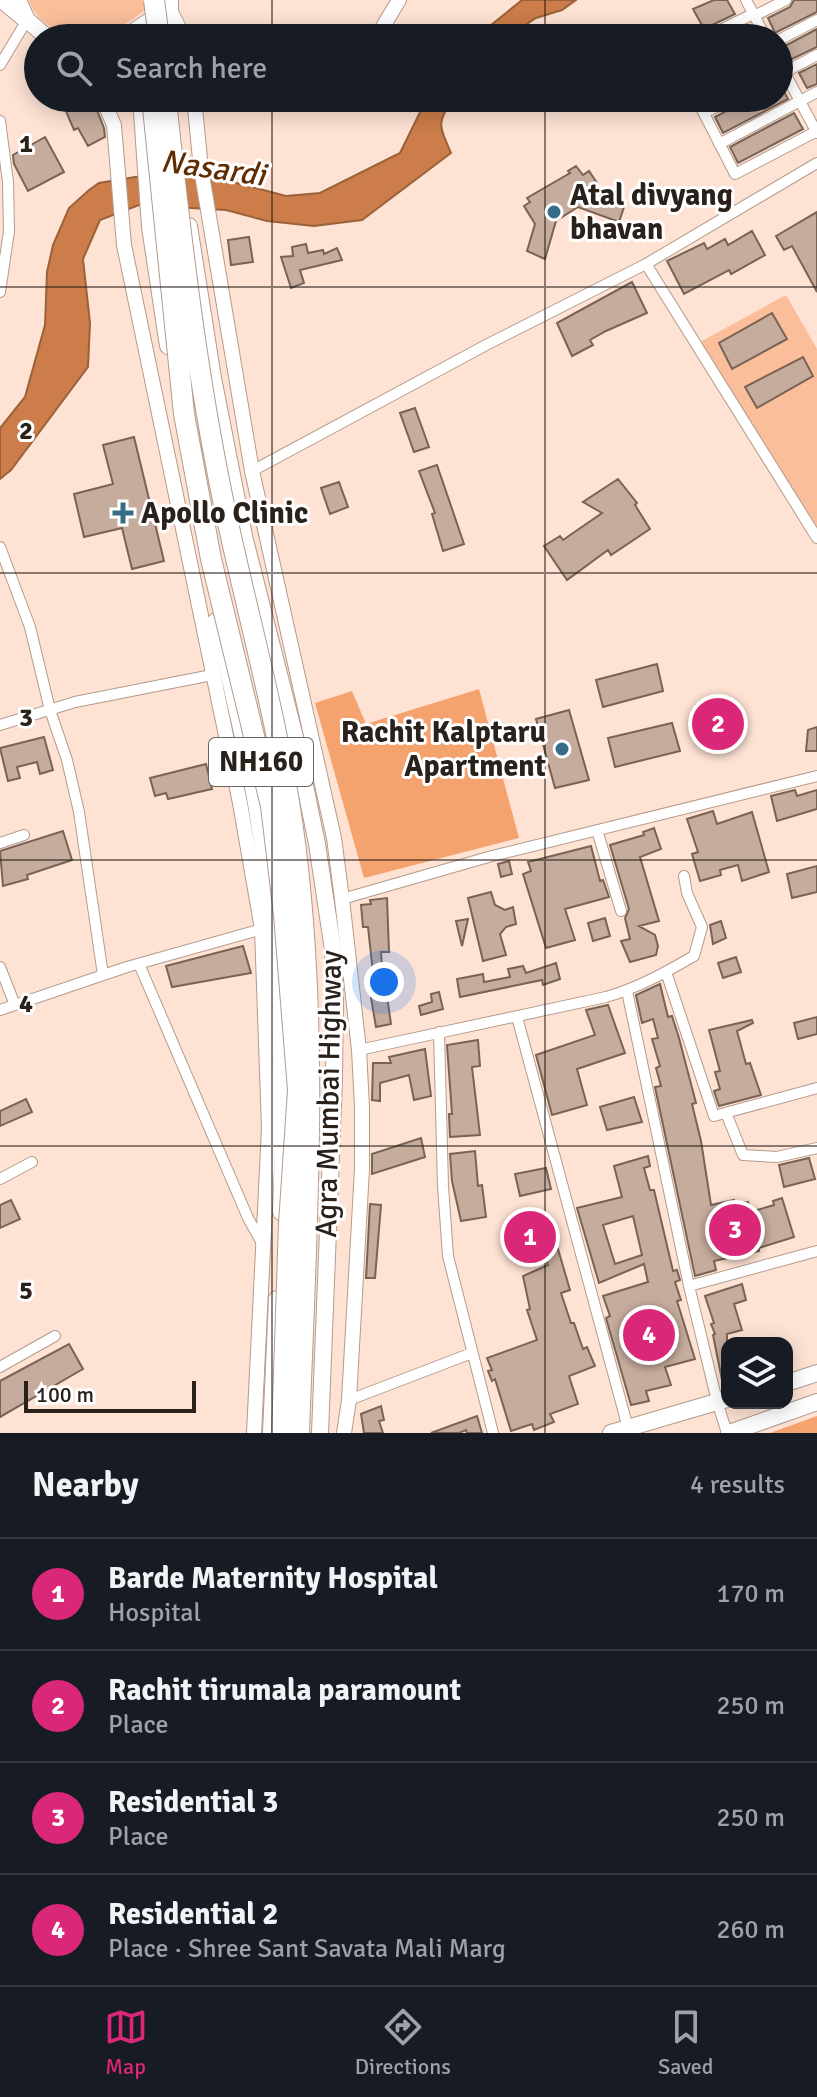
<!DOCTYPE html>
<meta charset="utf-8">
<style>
:root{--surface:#171b24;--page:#242831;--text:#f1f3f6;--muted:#9ea1a6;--line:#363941;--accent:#db2777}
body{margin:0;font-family:Signika,sans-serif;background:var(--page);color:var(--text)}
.controls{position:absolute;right:24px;bottom:24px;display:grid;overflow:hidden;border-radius:16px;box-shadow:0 4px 20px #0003}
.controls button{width:72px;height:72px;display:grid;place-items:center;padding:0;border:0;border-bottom:2px solid var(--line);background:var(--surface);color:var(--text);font:40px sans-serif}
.scale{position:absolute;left:24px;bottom:20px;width:172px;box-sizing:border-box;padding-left:8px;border:4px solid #2a211b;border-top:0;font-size:22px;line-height:28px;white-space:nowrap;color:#2a211b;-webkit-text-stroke:6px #fff;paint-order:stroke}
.you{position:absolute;left:384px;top:982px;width:28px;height:28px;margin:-20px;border:6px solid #fff;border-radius:50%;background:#1a73e8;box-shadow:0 0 0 12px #1a73e833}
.badge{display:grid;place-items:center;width:52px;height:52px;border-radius:50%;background:var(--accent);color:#fff;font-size:26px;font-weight:700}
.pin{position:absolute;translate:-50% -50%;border:4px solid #fff;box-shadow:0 2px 8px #0006}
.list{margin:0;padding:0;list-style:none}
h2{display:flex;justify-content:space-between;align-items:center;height:104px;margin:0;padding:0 32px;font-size:34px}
h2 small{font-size:26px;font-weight:400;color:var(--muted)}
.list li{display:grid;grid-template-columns:52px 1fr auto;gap:24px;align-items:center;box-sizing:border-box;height:112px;padding:0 32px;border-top:2px solid var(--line)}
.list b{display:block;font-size:30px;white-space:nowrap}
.list p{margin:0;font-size:26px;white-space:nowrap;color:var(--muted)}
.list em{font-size:26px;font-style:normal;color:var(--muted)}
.icon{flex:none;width:44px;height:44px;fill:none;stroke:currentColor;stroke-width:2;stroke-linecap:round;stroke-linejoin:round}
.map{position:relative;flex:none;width:817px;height:1433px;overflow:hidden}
.search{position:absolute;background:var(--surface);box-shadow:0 4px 20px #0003;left:24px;right:24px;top:24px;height:88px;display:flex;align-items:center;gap:20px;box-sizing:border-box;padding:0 28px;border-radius:44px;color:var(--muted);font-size:30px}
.sheet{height:552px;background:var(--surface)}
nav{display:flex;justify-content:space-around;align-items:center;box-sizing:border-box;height:112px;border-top:2px solid var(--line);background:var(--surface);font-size:22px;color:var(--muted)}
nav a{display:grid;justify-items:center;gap:4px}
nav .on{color:var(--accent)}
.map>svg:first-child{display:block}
.green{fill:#fabe9a}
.forest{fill:#f4a26e}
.water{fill:#cc7d49;stroke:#9b613b;stroke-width:2}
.building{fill:#c5ac9d;stroke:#796355;stroke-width:2;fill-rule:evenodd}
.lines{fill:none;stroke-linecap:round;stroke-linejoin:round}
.minor-casing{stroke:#b49b8c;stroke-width:12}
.tertiary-casing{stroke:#b49b8c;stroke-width:16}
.primary-casing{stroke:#b49b8c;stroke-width:18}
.minor{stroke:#fff;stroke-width:10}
.tertiary{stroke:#fff;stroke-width:14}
.primary{stroke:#fff;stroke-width:16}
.motorway-bridge-casing{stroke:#b49b8c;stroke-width:22;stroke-linecap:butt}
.motorway-bridge{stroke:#fff;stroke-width:20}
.grid{fill:none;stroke:#2a211b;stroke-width:2;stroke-opacity:0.55}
.poi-dot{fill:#356c87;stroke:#fff;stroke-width:3}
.labels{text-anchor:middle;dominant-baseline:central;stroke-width:6;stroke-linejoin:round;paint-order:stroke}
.shield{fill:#fff;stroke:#6a645f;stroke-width:2}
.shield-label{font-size:28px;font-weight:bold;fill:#2a211b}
.poi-label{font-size:30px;font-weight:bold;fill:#2a211b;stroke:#fff;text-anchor:start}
.street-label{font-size:30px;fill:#2a211b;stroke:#fff}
.water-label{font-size:32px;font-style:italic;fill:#602d03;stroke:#fff}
.grid-label{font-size:26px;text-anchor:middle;font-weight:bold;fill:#2a211b;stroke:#fff;stroke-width:6;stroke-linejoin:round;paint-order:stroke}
</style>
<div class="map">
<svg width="817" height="1433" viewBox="0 0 817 1433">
<rect width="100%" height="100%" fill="#fee3d4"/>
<path class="green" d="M29,0H153V4C143,11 132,21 121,26C91,42 40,37 29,0Z
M786,295L817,349V533L700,342Z"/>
<path class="forest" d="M479,689L519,838L364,878L315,703L352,691L366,724Z
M817,1416V1433H770Z"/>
<path class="water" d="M522,0H576L562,10L536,18L506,38H475Z
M427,98H454C436,123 439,125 451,153L362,220L314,226L267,221L226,210L139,205L100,220L83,259L90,323L88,367L11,470L0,479V428L25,397L45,325L47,272L53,245L69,208L89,190L99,183L135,177L178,174L229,181L286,196L320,193L400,153Z"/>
<path class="building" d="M714,0H727L735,14L704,29L693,9Z
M794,0H817V12L775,33L768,18L790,7Z
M747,26L754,38H722Z
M817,29V47L790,60L783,47Z
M817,64V84L807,88L799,73Z
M779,82L788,99L723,133L715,117L738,105L742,98H779Z
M89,98H92L104,128L105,137L88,146L78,128L74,130L65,109Z
M794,113L803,129L738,163L730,147Z
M45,137L64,172L28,191L14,164L13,155Z
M576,166L583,175L589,171L597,183L587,190L625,204L619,222L578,207L556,221L545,259L527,251L535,224L524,206L530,202L527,198L570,173L568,171Z
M817,212V292L792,246L784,250L776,236Z
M752,231L765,255L731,274L729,270L684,294L667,261L704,243L707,249L725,239L728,245Z
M249,237L253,262L231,265L228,240Z
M306,244L308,253L323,250L324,254L337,248L342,260L300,270L304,283L291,288L281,257L293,256L292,247Z
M632,282L647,313L606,331L590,340L593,345L572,356L557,323Z
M772,313L787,339L732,369L719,343Z
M803,357L813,376L757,408L745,387Z
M415,408L429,447L414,452L400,413Z
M134,437L164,561L132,569L122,528L84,537L74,494L113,484L103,445Z
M437,465L464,544L443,551L432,514L435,513L419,471Z
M618,479L637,503L635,505L650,529L611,555L608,550L567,580L544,546L560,536L563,540L602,513L583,502Z
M339,482L348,507L330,514L321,488Z
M657,664L663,691L603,707L596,680Z
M729,697L740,742L707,750L696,705Z
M569,710L589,780L555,788L536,719Z
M672,723L680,751L615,767L608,738Z
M817,727V751H806L808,730Z
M44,737L53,770L40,774L37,762L17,767L20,778L8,781L0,748Z
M206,764L212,789L168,799L166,793L155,796L150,778Z
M795,790L797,796L817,790V809L777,821L771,796Z
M713,811L717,824L752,812L769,872L742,881L738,865L720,870L721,875L700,881L692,854L698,852L687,819Z
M654,828L661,849L640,857L659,921L639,926L655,935L658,946L656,955L630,962L621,941L630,939L625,918L629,909L610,845L644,835L643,832Z
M63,831L72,860L27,875L28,879L3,886L0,851Z
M591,846L600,881L603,880L609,897L565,909L575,940L546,948L523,874L531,871L528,862Z
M509,861L512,874L501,877L498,864Z
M817,866V892L792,898L787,874Z
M491,892L495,905L505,910L513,907L516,924L506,927L500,934L506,955L483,961L468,898Z
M387,898L389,952H381L384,996H387L391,1024L376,1027L371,998L370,973H373L368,927H363L361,905L371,904L370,900Z
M605,918L610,936L593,941L588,923Z
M468,919L462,946L456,921Z
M721,921L726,938L713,944L710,925Z
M243,946L251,973L172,987L166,966Z
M736,957L741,972L723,978L718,963Z
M556,963L560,979L543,985L542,980L460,997L457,979L483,974L484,982L510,977L508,969L523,966L526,973Z
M660,984L668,1017L672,1016L679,1038L696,1103L692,1104L701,1141L711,1205L734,1200L736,1205L748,1202L750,1212L774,1205L773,1201L782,1198L794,1237L759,1248V1251L714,1261L716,1270L695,1276L655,1087L661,1086L656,1068L660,1066L652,1039L658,1038L653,1019L642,1023L636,995Z
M439,992L443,1009L421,1015L419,1006L432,1002L431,994Z
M608,1005L625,1053L577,1069L587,1105L552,1115L536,1055L595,1035L586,1010Z
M817,1017V1034L798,1039L794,1023Z
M752,1020L753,1023L737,1031L746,1064L750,1063L761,1095L719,1106L714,1091L720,1089L715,1072L720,1071L709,1030Z
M478,1040L480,1066L472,1067L480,1135L450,1137L449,1114H452L447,1045Z
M425,1049L431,1096L414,1100L409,1075L380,1083V1101L372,1100L373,1063H391L389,1057Z
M634,1097L642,1122L607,1130L600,1107Z
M26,1099L32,1112L0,1126V1111Z
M421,1138L425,1157L372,1174V1154Z
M475,1151L478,1186L482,1185L486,1217L461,1221L452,1181L450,1154Z
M648,1156L650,1166L644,1168L650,1190H654L673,1271L677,1270L680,1280L675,1282L681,1300L677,1301L695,1359L665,1367L671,1385L646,1391L649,1401L631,1405L606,1318L610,1316L603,1296L648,1282L644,1264L599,1283L577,1208L622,1197L614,1166ZM633,1216L642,1255L615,1264L603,1225Z
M809,1158L815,1179L784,1187L779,1165Z
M546,1168L551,1189L520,1196L515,1174Z
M11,1200L20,1219L0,1228V1205Z
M370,1204L381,1205L375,1278H366Z
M537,1218L543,1238L518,1246L512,1225Z
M558,1249L570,1290L561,1293L571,1323H574L583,1349L587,1347L595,1366L569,1376L578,1404L550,1414L554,1422L534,1430L532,1424L511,1431L495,1379L492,1381L488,1371L492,1370L487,1358L537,1340L527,1310L530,1309L523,1276L548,1265L544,1253Z
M742,1284L746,1300L734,1304L742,1330L727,1334V1385H723L713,1335L715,1334L711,1324L714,1323L705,1296Z
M69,1344L83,1369L0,1417V1381Z
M381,1406L384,1420L379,1421L383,1433H364L361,1414Z
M477,1416L482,1433H467L466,1430L459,1433H431Z"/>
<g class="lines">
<g class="minor-casing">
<path id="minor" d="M746,0L766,38
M754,16L786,0
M704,38L753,14
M779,40L817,20
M779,62L817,133
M0,65L27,20
M781,74L817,55
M696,98L735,174L817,131
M704,113L734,98
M0,121L8,182L9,231L0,292
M719,144L817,92
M646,264L817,538
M252,471L488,344L646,264L817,163
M0,547L30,627L50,710L67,760L79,812L103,975
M0,725L75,702L212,675
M597,830L621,911
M0,843L24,835
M342,899L492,856L817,776
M139,964L248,1218L262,1243
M0,967L15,1005
M666,972L714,1116L817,1088
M627,991L689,1286L717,1401L727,1433
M0,1010L127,967L262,929
M517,1017L628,1428
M439,1032L443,1186L448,1256L493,1433
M359,1050L606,997C638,988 666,972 694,956L702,927L687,893L684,876
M726,1113L743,1155L777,1157L817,1148
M0,1179L32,1162
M689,1286L817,1251
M0,1367L55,1336
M349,1400L472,1353"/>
</g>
<g class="tertiary-casing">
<path id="tertiary" d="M169,8L184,38
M370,38L381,30L399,0
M102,98L114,125L124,245L240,803L262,929L269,1128L254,1433
M194,98L201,169L252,471L334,838L342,899L359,1050L362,1107V1169L349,1400L344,1433"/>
</g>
<g class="primary-casing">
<path id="primary" d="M2,0L25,19
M18,0L27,20L48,38
M170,2V38
M124,38L169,8
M141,98L150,227L168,346
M189,226L213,378L244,536L295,737L317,844L333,950L335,1000L334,1079L320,1433
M216,621C232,690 250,759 260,829C279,955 286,1084 281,1212
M787,1383L817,1373
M271,1433L277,1299
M611,1433L727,1399
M729,1433L817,1402"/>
</g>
<use href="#minor" class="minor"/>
<use href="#tertiary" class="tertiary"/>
<use href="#primary" class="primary"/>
<g class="motorway-bridge-casing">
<path id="motorway-bridge" d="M154,0L159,38
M152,98L184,414L211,559L271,806L284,915L298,1090L289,1224L282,1433
M167,110C181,239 196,368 222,495C246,611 280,726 295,843C320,1039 306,1236 299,1433"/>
</g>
<use href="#motorway-bridge" class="motorway-bridge"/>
</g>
<path class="grid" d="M272,0V38M545,0V38M272,98V1433M545,98V1433M0,287H817M0,573H817M0,860H817M0,1146H817"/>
<g class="poi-dot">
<circle cx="554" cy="212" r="8"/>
<path d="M119 501h8v8h8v8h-8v8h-8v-8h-8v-8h8z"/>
<circle cx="562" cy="749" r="8"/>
</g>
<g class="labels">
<rect class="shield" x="209" y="738" width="104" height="48" rx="6"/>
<g class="shield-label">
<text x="261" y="762">NH160</text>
</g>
<g class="poi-label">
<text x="570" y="195">Atal divyang<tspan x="570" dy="34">bhavan</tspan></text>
<text x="141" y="513">Apollo Clinic</text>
<text x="546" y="732" text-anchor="end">Rachit Kalptaru<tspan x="546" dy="34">Apartment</tspan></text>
</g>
<g class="street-label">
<text transform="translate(329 1094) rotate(-89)">Agra Mumbai Highway</text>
</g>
<g class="water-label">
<text transform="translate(213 168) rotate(8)">Nasardi</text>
</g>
</g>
<g class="grid-label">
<text x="26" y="152">1</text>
<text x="26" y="439">2</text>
<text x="26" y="726">3</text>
<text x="26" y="1012">4</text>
<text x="26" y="1299">5</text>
</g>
</svg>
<div class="controls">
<button><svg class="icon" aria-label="layers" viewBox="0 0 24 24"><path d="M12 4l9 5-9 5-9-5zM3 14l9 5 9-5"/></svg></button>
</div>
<div class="scale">100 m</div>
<div class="you"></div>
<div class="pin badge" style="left:530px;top:1237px">1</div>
<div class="pin badge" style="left:718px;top:724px">2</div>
<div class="pin badge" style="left:735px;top:1230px">3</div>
<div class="pin badge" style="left:649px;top:1335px">4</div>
<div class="search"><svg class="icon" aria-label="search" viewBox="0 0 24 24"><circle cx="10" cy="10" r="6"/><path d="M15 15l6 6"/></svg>Search here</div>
</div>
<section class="sheet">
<h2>Nearby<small>4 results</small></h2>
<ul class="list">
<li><span class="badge">1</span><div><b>Barde Maternity Hospital</b><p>Hospital</p></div><em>170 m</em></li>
<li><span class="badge">2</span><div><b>Rachit tirumala paramount</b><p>Place</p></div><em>250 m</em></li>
<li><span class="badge">3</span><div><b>Residential 3</b><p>Place</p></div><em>250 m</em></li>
<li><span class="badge">4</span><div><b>Residential 2</b><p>Place · Shree Sant Savata Mali Marg</p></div><em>260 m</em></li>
</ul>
</section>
<nav>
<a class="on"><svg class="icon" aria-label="map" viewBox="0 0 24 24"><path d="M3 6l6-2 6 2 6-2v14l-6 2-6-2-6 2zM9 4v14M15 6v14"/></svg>Map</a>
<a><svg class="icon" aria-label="directions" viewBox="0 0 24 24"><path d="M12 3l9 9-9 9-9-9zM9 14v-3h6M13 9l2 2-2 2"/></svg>Directions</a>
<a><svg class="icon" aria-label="saved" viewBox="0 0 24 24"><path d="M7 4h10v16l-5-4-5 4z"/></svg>Saved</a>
</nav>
